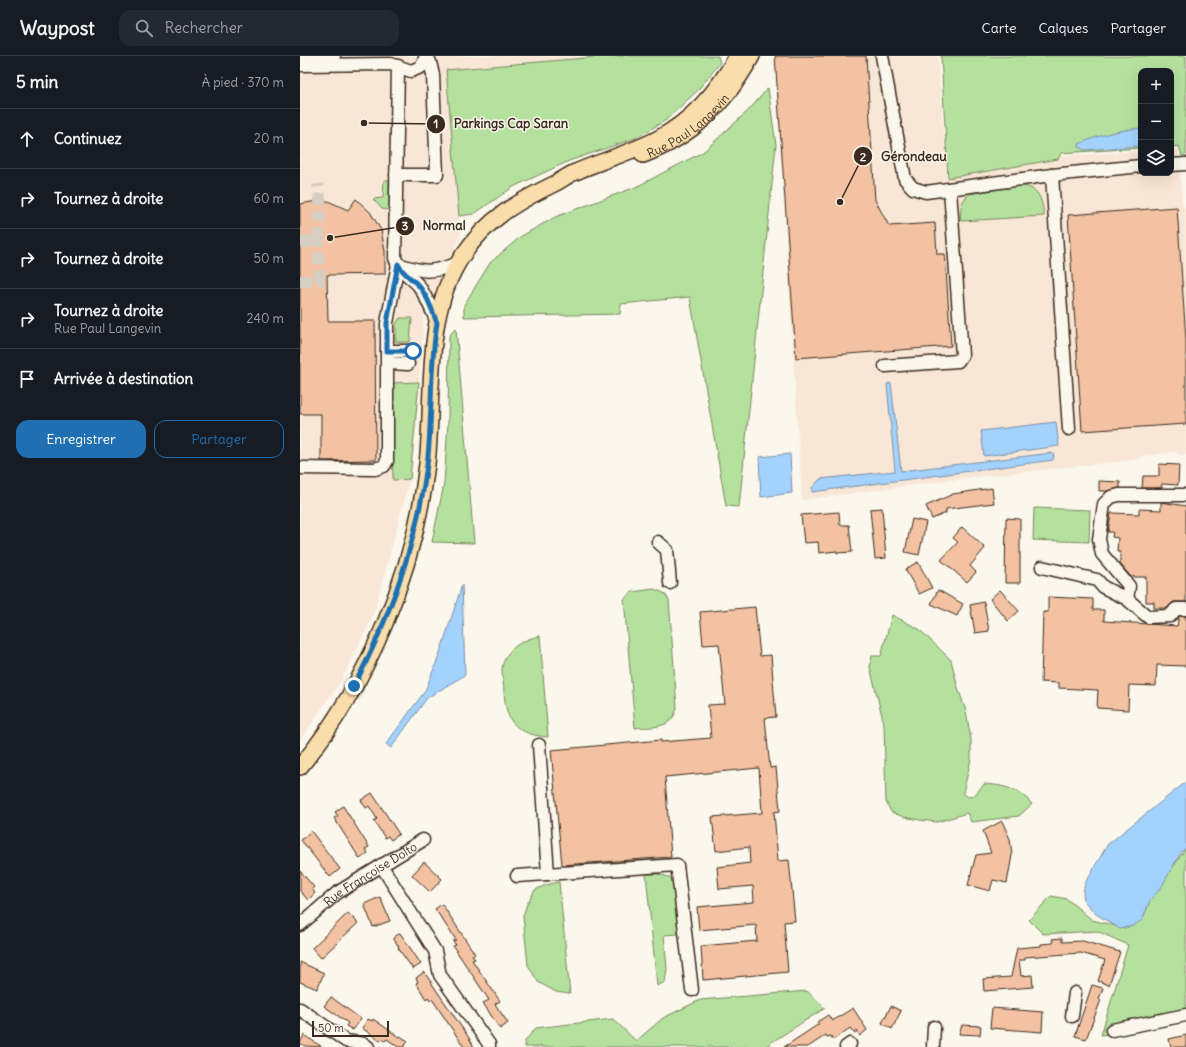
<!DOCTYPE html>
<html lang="fr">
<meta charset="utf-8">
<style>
:root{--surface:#171b24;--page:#242831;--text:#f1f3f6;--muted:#9ea1a6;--line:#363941;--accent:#1f6fb2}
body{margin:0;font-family:Delius,sans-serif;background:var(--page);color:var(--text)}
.controls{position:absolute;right:12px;top:12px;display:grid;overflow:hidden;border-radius:8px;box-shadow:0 4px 16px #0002}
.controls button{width:36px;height:36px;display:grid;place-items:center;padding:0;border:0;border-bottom:1px solid var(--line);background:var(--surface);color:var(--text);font:20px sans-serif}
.scale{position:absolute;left:12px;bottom:10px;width:77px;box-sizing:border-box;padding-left:4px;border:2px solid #3b2a1e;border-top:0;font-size:11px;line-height:14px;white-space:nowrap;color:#3b2a1e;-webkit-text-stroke:3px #fbf7ec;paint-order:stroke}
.stop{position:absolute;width:12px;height:12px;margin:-9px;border:3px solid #1f6fb2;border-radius:50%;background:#fff}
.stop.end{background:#1f6fb2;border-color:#fff;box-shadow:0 1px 4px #0008}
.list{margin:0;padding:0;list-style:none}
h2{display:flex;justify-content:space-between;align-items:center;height:52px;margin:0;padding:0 16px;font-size:17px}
h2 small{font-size:13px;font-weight:400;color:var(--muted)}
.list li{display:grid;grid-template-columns:26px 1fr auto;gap:12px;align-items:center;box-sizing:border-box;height:60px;padding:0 16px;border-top:1px solid var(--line)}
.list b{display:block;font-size:15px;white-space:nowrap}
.list p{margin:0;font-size:13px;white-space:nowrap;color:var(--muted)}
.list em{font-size:13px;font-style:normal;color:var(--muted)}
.actions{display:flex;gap:8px;padding:12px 16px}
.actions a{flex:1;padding:9px 0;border:1px solid var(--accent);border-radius:12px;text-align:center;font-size:14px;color:var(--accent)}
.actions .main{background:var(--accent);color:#fff}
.icon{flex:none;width:22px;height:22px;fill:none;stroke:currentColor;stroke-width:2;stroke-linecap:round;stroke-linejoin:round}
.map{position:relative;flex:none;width:886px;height:991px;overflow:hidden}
header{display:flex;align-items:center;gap:24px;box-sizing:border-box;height:56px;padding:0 20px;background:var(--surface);border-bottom:1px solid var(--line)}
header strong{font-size:19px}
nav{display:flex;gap:22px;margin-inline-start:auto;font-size:14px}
.search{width:280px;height:36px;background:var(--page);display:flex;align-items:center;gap:10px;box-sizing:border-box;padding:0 14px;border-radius:12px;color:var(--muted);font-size:15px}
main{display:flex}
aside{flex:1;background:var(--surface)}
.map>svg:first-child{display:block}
.built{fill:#f8e7d6}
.green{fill:#b5e19f;stroke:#78865e}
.water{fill:#a4d2ff;stroke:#7a8fa5}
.building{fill:#f2c2a2;stroke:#3b2a1e}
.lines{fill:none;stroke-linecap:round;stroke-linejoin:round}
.minor-tunnel{stroke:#d5cec3;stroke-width:12;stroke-dasharray:12 6;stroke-linecap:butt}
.minor-casing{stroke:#3b2a1e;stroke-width:15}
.major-casing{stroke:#3b2a1e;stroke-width:18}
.minor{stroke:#fbf7ec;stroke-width:12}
.major{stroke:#f9deab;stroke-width:15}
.route{stroke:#1f6fb2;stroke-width:5}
.labels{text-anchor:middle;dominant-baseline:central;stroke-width:3;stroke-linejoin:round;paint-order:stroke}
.street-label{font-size:12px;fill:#3b2a1e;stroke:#fbf7ec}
.leader{fill:none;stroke:#3b2a1e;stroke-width:1.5}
.callout-dot{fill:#3b2a1e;stroke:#fbf7ec;stroke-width:1.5}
.mark-label{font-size:12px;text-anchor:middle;font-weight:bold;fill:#fff}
.callout-label{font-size:13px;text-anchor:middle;font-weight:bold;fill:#3b2a1e;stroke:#fbf7ec;stroke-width:3;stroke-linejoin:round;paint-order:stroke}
</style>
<header>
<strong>Waypost</strong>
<div class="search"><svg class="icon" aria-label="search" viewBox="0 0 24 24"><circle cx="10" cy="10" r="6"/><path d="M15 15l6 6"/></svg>Rechercher</div>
<nav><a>Carte</a><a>Calques</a><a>Partager</a></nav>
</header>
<main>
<aside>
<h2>5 min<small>À pied · 370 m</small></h2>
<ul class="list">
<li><svg class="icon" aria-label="ahead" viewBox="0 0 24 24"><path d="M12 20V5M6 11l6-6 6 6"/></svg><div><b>Continuez</b></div><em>20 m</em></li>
<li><svg class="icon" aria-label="right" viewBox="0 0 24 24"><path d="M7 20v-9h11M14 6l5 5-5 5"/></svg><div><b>Tournez à droite</b></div><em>60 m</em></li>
<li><svg class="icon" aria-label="right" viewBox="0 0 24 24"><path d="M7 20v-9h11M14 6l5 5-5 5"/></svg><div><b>Tournez à droite</b></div><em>50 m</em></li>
<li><svg class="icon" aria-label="right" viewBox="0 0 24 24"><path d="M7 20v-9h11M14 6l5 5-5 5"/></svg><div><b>Tournez à droite</b><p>Rue Paul Langevin</p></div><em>240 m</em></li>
<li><svg class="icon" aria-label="arrive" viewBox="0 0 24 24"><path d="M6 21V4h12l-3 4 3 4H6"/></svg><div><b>Arrivée à destination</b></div></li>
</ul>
<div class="actions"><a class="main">Enregistrer</a><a>Partager</a></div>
</aside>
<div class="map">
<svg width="886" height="991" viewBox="0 0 886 991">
<rect width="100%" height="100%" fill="#fbf7ec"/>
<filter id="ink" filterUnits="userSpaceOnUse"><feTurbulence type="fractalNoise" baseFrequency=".025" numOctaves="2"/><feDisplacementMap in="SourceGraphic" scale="8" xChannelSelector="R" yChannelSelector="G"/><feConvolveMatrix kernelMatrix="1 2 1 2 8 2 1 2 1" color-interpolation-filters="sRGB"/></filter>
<g filter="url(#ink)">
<path class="built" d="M0,0H308L146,14L161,179L124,259L116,376L110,423L73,560L42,623L0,684Z
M475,0H638L647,122L753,100L841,95V117H871V94L878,93L883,151H886V398L881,399L874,396L842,400L835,404L666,422L502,444Z"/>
<path class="green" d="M308,0H418L420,7L397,35L366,64L336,82L269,105L213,131L174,158L159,160L146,14Z
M641,0H886V99L882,100L879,90L871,91V15H841V92L761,97L758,103L648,122Z
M468,32L476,89L439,451L426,450L390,241L321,248L320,258L164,261V249L190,207L220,181L255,161L336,131L403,96L449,54Z
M84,124H89V154L82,153L73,143L83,142Z
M719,130C739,130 742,143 744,160L661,165C660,153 660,146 669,138Z
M100,262H112L110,286H96V268Z
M156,272L174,487L132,486L144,428L148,367L149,280Z
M119,326L110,423L93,424L91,327Z
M734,452L790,454L789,486L733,484Z
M354,533L364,537L369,544L377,652C371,674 355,670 335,672L324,543L332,536Z
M592,559L619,573L651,604L658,632L666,655L671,684V703L663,737L668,741L674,740L684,728C703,729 719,733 732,748L719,760L671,766L667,757L637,766L620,764L604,761L591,756L586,746L584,668L570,611L572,600H581Z
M240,580L248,681C235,680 221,677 212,666C206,658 205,646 204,636C204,629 202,622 202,614C203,594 223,583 240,580Z
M886,792V960L871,969L801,979L828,889L797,875L743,878L729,864L751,840L767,843L792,864L825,872L843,861L850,845Z
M346,818C356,818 368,817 374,827C378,833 378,868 379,878L364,879L367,913L365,926L357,930Z
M259,826L270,938L256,936L238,926L228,909L223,860L227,848L235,834L246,829Z
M507,935L525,952L464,991H225V985L236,972L313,963L336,985L363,962L400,944Z"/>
<path class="water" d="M841,72V90L784,94L779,91V88C799,79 819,74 841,72Z
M591,327L601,415L752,397L754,399L753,404L512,436V432L520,423L595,415L587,328Z
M756,366L759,390L684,400L681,375Z
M490,398L492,437L461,441L459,401Z
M162,529L165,619L127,642L91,692L86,688L125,635L140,597Z
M886,726V792L881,796L862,830L850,845L842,864L833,870L820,873L796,858L784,845L783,837L785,827L808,788Z"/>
<path class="building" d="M475,0H566L575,144L589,170L635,167L637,198H645L651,290L496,302Z
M56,143L70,156L81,174L85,195V218L27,219L28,265H75L76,404L21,405V358H0V148L17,145H28L48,154Z
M877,151L886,284V368L782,375L768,159Z
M859,408L879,409L878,429L862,428L861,432H842L843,420H859Z
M799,425L820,426V432L807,435H799Z
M692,432L694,447L646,453V457L632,463L626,450L653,438Z
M861,446L886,450V546H873L867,552H854V546H846V521H831L820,508V496H817L818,482L812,481L813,476H808L811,457L839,458V453L861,454Z
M582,452L586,502L575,503L570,453Z
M539,456L540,469H549L552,496L537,497V495L519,497L518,486L504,487L501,459Z
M706,462L720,463V527H705Z
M612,463L626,466L619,499L605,496Z
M662,471L685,492L670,510L676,516L667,526L641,504L658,486L653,482Z
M618,506L632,532L619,538L605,513Z
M638,534L663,548L657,560L631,548Z
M700,534L719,555L708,565L690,543Z
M748,541L793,543V554H804V565L877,570L879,560H886V610L857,609L856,630L829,629L828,654L797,652L798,634L759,632V627L741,626L743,556H748Z
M684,546L689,575L675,577L670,549Z
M455,551L460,600L471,599L476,661L465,662L470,712L476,711L480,755L474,756L478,805L489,804L495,865L484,866L488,916L403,924L401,890L457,885L456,869L399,874L397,851L454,846L453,830L419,833L417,811L450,807L449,791L416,795L412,761L462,757L459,712L365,721L371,801L262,809L251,694L361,684V686L411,682L408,649L425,648L419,588L403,589L400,556Z
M72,737L99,778L91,784L88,780L85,782L74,765L77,763L69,750L66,752L61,744Z
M43,750L69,791L65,793L68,797L60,803L34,762L38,760L35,756Z
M702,765L710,783L712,799L707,827L693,824L690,835L668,829L676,799L691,797L683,775Z
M11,775L40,813L30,821L1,784Z
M124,806L142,823L130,836L112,819Z
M0,815L14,831L12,833L15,837L8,844L0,835Z
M80,841L90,865L73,871L64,848Z
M142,848L175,898L172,899L175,903L172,904L200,945L195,948L208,967L200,973L183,947L189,944L153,890L156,889L153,885L156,884L135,853Z
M48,857L58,867L21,902L12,892Z
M100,877L121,908L113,913L98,892L99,891L93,882Z
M762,882V886L783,885L820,896L809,929L798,925L805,904L781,897L725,901V904H719L721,920L732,919L733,931L684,935L683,923L711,921L717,892L741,890V888L753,887L752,883Z
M0,906L24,917L17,933L0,926Z
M124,916L169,982L174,991H164L132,943L130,945L128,941L126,943L116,927L118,926L116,922Z
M792,929L803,932L799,943L801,944L786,983L775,980Z
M31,941L61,963L53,974L46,970L48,967L24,950Z
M591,950L601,955L592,973L582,967Z
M553,952L567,974L560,980L557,975L554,977L550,972L533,984L531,980L527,981L526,979L508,991H484L519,968L517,966L528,959L532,965Z
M692,952L743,956L742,976L690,972Z
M68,963L72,965L73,963L99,981L100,980L108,985L104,991H98L87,983L85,985L82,983L80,985L62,972Z
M662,969L681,970L680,979L659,978Z
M4,979L22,991L5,990L0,987Z
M886,979V991H871L869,983Z"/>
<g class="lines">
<path class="minor-tunnel" d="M0,186L18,185L20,145L18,128
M0,225H19L18,185"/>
<g class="minor-casing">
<g id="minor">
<path d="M0,0H34"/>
<path d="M582,0L605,123L613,132L626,136L752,119L841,110"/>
<path d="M0,9L91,8L111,15L121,11L126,0"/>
<path d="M98,10L95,202C99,216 111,220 119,230C127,242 132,254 137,267"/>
<path d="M871,109L886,108"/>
<path d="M96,119H137L133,19L130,6L127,0"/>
<path d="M752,119L769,373"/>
<path d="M98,208C125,217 132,217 159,207"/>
<path d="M87,295H113"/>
<path d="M88,307L108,308"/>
<path d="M585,310L658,305L662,299L650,134"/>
<path d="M0,412L75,413L84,410L87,405V267L98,208"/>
<path d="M358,486L367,494L370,527"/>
<path d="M742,511L797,524L803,531L827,543L848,561L870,560L876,553H886"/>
<path d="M827,543L829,530L802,498L799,483L804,448L811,441L819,439H886"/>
<path d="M239,689L248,818"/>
<path d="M81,809L135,895L140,919L189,988V991"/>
<path d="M217,820L377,809L392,934"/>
<path id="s1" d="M0,869L37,837L123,784"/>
<path d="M0,953L46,985L64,988L68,991"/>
<path d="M772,960L775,937"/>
<path d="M812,974L886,959"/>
<path d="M546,991L550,988"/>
<path d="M633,991L634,971"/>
</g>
</g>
<g class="major-casing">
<g id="major">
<path id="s2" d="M343,99C394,80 425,48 452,0"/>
<path d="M0,711C68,628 115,515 127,408C135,338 122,260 163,199C187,163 217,146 254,128C262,124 269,118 278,115C304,104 332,96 357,83C392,65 418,34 437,0"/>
</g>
</g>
<use href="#minor" class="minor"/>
<use href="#major" class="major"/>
</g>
</g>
<g class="lines" filter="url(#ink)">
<path class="route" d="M54,630C90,561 117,487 127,409C133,362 129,314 137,267C132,254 127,238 117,228C110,221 102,217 98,208L87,267V295H113"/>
</g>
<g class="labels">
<g class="street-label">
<text stroke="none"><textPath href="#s2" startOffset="54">Rue Paul Langevin</textPath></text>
<text stroke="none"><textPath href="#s1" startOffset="87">Rue Françoise Dolto</textPath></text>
</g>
</g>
<path class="leader" d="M64 67L136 68M540 146L563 100M30 182L105 170"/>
<g class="callout-dot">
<circle cx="64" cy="67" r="4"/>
<circle cx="540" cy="146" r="4"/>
<circle cx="30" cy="182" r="4"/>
<circle cx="136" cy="68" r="10"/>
<circle cx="563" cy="100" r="10"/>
<circle cx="105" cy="170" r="10"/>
</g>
<g class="mark-label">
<text x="136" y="72">1</text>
<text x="563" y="105">2</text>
<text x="105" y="174">3</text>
</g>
<g class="callout-label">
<text x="211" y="72">Parkings Cap Saran</text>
<text x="614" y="105">Gérondeau</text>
<text x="144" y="174">Normal</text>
</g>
</svg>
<div class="controls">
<button>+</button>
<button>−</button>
<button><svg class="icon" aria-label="layers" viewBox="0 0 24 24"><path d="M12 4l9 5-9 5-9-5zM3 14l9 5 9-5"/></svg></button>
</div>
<div class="scale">50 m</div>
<div class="stop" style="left:113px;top:295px"></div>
<div class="stop end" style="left:54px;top:630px"></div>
</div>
</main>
